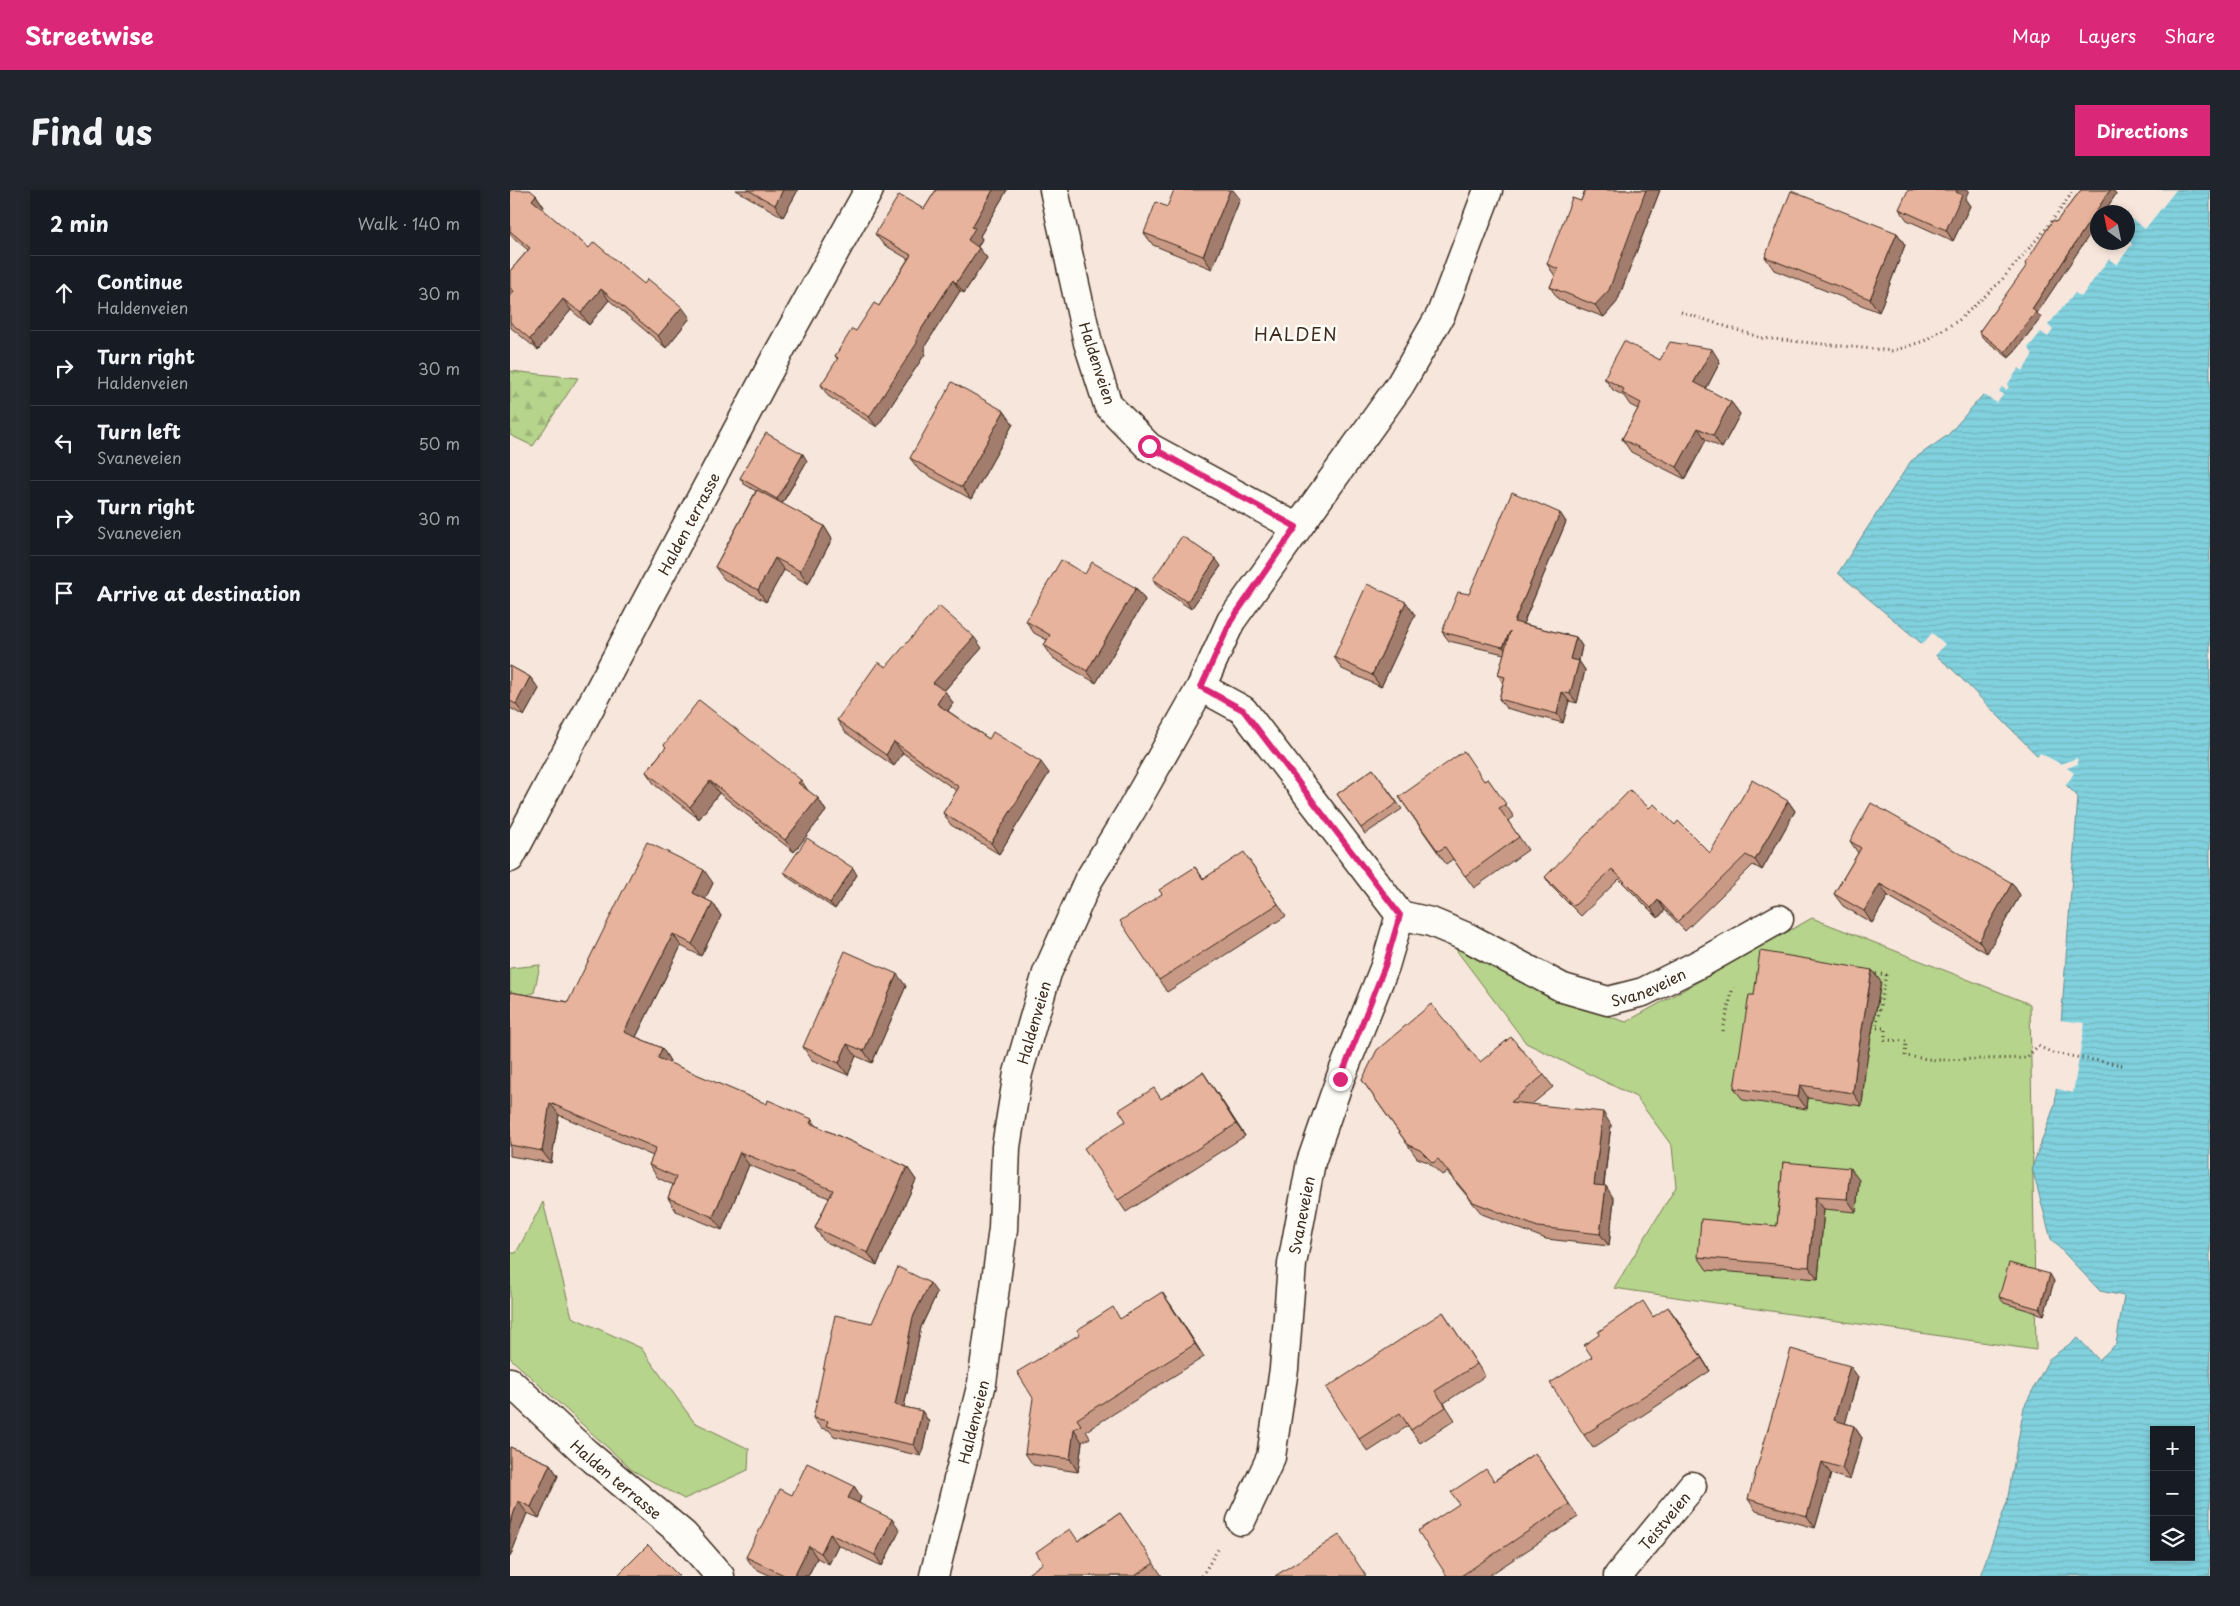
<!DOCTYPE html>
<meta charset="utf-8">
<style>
:root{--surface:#171b24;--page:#20242c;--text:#f1f3f6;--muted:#9ea1a6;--line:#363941;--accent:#db2777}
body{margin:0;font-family:"Playpen Sans",sans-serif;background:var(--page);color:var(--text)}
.controls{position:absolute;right:15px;bottom:15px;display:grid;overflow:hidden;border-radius:0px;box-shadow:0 2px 8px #0003}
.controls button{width:45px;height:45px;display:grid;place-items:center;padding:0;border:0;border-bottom:1px solid var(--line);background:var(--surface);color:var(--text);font:25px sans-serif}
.compass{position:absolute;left:1580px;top:15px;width:45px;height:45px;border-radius:50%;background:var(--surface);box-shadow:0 2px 8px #0003;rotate:327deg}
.stop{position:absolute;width:15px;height:15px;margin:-11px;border:4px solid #db2777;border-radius:50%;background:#fff}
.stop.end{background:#db2777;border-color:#fff;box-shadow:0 1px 5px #0008}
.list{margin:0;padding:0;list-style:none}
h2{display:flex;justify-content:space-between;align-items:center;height:65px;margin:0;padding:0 20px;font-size:21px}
h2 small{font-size:16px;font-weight:400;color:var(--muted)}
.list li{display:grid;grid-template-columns:32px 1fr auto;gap:15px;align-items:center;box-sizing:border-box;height:75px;padding:0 20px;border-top:1px solid var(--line)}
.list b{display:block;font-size:19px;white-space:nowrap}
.list p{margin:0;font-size:16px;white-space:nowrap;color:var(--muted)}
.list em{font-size:16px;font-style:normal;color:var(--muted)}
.icon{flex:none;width:28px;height:28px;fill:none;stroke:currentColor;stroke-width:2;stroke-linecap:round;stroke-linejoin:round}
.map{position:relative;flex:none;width:1700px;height:1386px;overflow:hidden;border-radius:0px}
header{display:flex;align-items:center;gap:30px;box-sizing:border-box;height:70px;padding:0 25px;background:var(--accent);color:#fff}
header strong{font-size:24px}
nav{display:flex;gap:28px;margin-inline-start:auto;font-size:18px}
.intro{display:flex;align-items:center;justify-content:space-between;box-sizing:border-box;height:120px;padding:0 30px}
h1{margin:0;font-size:35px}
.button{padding:12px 22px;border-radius:0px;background:var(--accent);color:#fff;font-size:18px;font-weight:700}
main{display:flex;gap:30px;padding:0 30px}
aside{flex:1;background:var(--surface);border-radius:0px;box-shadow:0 2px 8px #0003}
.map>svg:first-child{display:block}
.green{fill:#b6d48c;stroke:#787f55}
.forest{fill:url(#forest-firs);stroke:#787f55}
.water{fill:url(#water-rules);stroke:#658e91;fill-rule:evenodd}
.pier{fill:#f7e6dc}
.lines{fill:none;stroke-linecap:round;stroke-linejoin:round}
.minor-casing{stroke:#3b2a1e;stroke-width:31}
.path{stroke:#3b2a1e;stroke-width:3;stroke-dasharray:1 4;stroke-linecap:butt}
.minor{stroke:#fdfcf7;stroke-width:28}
.wall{fill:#c89a86;stroke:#3b2a1e}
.shaded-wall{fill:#a27d6d;stroke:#3b2a1e}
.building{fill:#e8b39c;stroke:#3b2a1e}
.route{stroke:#db2777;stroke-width:6}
.labels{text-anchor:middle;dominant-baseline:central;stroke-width:5;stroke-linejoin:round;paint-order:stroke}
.street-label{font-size:15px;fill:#3b2a1e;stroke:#fdfcf7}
.quarter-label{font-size:18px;letter-spacing:1px;fill:#3b2a1e;stroke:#fdfcf7}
</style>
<header>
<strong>Streetwise</strong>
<nav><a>Map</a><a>Layers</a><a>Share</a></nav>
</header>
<div class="intro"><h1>Find us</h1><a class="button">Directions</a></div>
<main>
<aside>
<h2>2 min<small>Walk · 140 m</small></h2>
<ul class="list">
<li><svg class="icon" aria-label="ahead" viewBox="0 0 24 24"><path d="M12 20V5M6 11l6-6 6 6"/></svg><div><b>Continue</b><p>Haldenveien</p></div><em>30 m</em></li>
<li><svg class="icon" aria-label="right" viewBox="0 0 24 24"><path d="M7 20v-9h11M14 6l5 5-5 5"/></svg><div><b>Turn right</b><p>Haldenveien</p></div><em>30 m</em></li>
<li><svg class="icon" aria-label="left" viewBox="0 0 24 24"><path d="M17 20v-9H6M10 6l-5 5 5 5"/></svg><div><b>Turn left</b><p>Svaneveien</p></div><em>50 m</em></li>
<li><svg class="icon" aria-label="right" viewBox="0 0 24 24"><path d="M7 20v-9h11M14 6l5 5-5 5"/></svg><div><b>Turn right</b><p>Svaneveien</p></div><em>30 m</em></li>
<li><svg class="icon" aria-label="arrive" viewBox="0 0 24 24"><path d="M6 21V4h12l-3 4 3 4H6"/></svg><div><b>Arrive at destination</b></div></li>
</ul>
</aside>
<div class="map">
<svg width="1700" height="1386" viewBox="0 0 1700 1386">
<defs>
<pattern id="forest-firs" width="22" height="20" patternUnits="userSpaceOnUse" patternTransform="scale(1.25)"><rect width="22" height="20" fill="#b6d48c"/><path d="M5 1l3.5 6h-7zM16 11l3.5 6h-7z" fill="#9db678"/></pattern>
<pattern id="water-rules" width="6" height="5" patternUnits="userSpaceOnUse" patternTransform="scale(1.25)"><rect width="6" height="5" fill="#81d1de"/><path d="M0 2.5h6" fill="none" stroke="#70b4be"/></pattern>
</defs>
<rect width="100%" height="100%" fill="#f7e6dc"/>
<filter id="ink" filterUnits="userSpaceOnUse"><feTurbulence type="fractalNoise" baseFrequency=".02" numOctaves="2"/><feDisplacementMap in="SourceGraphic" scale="10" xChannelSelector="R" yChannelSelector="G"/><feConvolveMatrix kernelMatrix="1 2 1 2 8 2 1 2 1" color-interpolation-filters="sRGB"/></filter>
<g filter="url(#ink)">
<path class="green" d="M1302,728L1520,814L1526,1160L1104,1098L1166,997L1162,956L1126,907L1016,853L932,741L1044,808L1116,832Z
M30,775L24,803L0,809V778Z
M33,1012L62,1127L131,1158L184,1232L239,1259L238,1280L174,1309L122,1280L0,1168V1063H6Z"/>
<path class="forest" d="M0,181L68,188L23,256L0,245Z"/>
<path class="water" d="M1632,0H1700V1386H1470L1497,1312L1514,1217L1539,1169L1568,1148L1589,1170L1606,1154L1614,1106L1590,1101L1541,1049L1522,978L1545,914L1568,607L1442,479L1328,383L1401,271L1438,245L1567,97L1618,52V22ZM1644,1240H1681V1367H1644Z"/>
<path class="pier" d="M1629,0H1666L1635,39L1618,26V22H1615Z
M1618,50L1622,54L1607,75L1599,69L1571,107L1565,103L1538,135L1543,140L1538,147L1531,142L1518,158L1523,164L1513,181L1509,178L1497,195L1499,197L1496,200L1492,197L1489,201L1493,205L1487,213L1471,203L1565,95L1594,52H1618Z
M1422,443L1435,454L1424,467L1411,456Z
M1530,563L1551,574L1567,568L1568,574L1557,578L1564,583L1555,597L1527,568Z
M1549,830L1575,833L1563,903L1544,898Z"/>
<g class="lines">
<g class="minor-casing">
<g id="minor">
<path d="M544,0L578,153L598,215L639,257L786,337"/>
<path d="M691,497L733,520L890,725L875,776L830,889L801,972L782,1074L774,1179L761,1267L731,1331"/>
<path id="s1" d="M0,668L264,171L359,0"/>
<path id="s2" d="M890,725L921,732L959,748L1053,798L1098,811L1133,802L1193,772L1269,729"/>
<path id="s3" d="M0,1192L76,1263L174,1345L210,1386"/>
<path id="s4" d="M424,1386L472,1193L493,1039L496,957L508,883L537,783L578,691L621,621L691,497L721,431L890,195L931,124L978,0"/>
<path id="s5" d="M1108,1386L1182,1296"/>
</g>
</g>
<path class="path" d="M1171,122L1252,148L1383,161L1414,151L1449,130L1489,93L1540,34L1564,0
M1361,783L1376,785L1366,838H1375V850L1396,851L1395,866L1426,870L1516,868L1528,856L1543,863L1612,875
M1213,841L1223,797
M692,1386L710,1356"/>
<use href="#minor" class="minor"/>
</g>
<path class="wall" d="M0,0L26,5L34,17L32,19L79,58L134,94L180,128L156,158L99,110L79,135L61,120L28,160L0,137V106L1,104L0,103V81L18,60L0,45Z
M226,0H288L273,27Z
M426,0H497L470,46L472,49L468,57L477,68L454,103L450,101L415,156V164L367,237L318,206L311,195L328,170L325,166L369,116L398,69L373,54L365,44L414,19Z
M1075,0H1150L1107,112L1094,127L1049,110L1040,97L1045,86L1037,74L1071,11Z
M1571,0H1603L1606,4L1527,123L1531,128L1499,168L1473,148L1469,142L1517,76L1515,74L1546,32Z
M730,9L702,79L643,55L634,43L657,17Z
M1455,9L1460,16L1443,51L1397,30L1389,19Z
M1387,43L1395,55L1369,122L1264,80L1255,67Z
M1150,170L1210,172L1196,199L1221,212L1230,224L1212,258L1196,250L1175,289L1121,262L1112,249L1128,219L1120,215L1114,206L1103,200L1094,188Z
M503,234L461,309L409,280L400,268Z
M297,271L272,314L314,336L322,349L298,394L274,380L256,412L214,389L205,377L246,301L234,294L230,288Z
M1050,323L1056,332L1013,434L1066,447L1072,456L1069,471L1075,480L1067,513L1059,511L1053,533L996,518L989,509L993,493L988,485L994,464L939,451L932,442L959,404Z
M711,376L681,419L647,396L643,389Z
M575,384L626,398L635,410L586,493L543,468L534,455L537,450L524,443L516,431Z
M905,425L871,497L832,479L824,467Z
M472,458L434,501L443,513L438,521L479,549L539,583L489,664L441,635L433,623L447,601L393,563L384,576L335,542L327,530L376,477Z
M0,476L20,487L29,499L14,526L0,518Z
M154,555L298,601L308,608L316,621L284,662L209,603L189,629L145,595L136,582L156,557Z
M863,579L892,619L855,644L827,604Z
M978,589L1004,627L998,631L1018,660L964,698L943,669L936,674L889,607L974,591Z
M1278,611L1285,621L1252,680L1243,675L1175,741L1155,720L1148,728L1109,689L1071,726L1042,697L1035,687L1139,618L1165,635L1200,663Z
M1340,651L1502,693L1510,705L1477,763L1378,706L1362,733L1333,716L1324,704L1348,663Z
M742,674L776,726L657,802L649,790L652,704L685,677L693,688Z
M274,682L347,685L325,719L279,688Z
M203,693L195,709L203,713L211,726L191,766L171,756L126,847L152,858L160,871L159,873L307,936L397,977L406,990L367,1075L314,1051L305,1038L319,1008L239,975L212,1040L166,1021L158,1008L163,995L148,988L139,975L143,966L49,925L41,973L0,966V802L58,812Z
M1362,780L1371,792L1355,881L1352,916L1298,908L1297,919L1233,910L1224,898L1244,805Z
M396,796L362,873L346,866L338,885L302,870L293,857Z
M970,872L1034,885L1043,897L1022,914L1101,935L1094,996L1104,1009L1099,1056L1036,1049L972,1024L937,982L932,985L918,972L907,968L852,890Z
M693,882L735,946L616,1022L608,1010L651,909Z
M1273,972L1349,990L1346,1022L1314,1019L1308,1089L1197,1080L1188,1067L1267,1036Z
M1544,1091L1534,1125L1494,1113L1489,1107Z
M427,1103L411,1137L394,1217L412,1221L419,1232L411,1266L324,1246L319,1240L311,1238L303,1228L362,1133Z
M661,1115L694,1167L576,1241L580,1248L572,1252L568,1282L523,1275L515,1263L611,1129Z
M933,1122L975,1186L934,1213L945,1230L910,1253L898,1236L858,1262L849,1249Z
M1144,1126L1167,1129L1200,1181L1083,1258L1074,1245Z
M1340,1176L1348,1187L1335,1233L1344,1236L1352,1248L1340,1290L1321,1284L1305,1338L1246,1321L1238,1309Z
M0,1257L40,1274L48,1286L29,1328L17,1323L0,1367Z
M1025,1263L1068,1327L978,1386H937L985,1290Z
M344,1296L351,1307L349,1313L390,1340L372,1376L328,1355L319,1374L307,1368L298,1386H261L244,1378L236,1367L282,1305Z
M610,1323L652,1386H515Z"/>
<path class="shaded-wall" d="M273,0H288L273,27L265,15Z
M483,0H497L470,46L472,49L465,61L458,50L462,37Z
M720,0H723L730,9L702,79L693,66Z
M1136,0H1150L1107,112L1094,127L1085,115Z
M1447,0H1459L1455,9L1460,16L1443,51L1436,40Z
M1600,0H1603L1606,4L1594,22H1588V32L1527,123L1531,128L1499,168L1495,162L1522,119Z
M26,5L34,17L30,22L22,10Z
M1387,43L1395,55L1369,122L1360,109Z
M469,58L477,68L454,103L446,93Z
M443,90L450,101L415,156V164L367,237L359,227L407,146Z
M91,99L99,110L79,135L71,123Z
M53,109L61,120L28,160L20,149Z
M172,117L180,128L156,158L148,146Z
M1202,159L1210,172L1193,205L1184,192Z
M1221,212L1230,224L1212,258L1203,245Z
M494,221L503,234L461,309L452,297Z
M1188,238L1196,250L1175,289L1167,277Z
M293,264L297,271L271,315L267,309Z
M1050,323L1056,332L1010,441L1004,432Z
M314,336L322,349L298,394L290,381Z
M265,368L274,380L256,412L248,400Z
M706,369L711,376L681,419L677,412Z
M626,398L635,410L586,493L577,481Z
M896,412L905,425L871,497L862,485Z
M1000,441L999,466L993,457Z
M464,447L472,458L431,504L423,493Z
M1066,447L1072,456L1067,478L1060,469Z
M1069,471L1075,480L1067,513L1060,504Z
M20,487L29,499L14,526L6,514Z
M435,501L443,513L435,525L427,514Z
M1052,502L1059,511L1053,533L1047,524Z
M384,552L393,563L384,576L376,565Z
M531,572L539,583L489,664L481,653Z
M291,590L299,602L288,593Z
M200,591L209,603L189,629L180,617Z
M308,608L316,621L284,662L275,650Z
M1278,611L1285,621L1252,680L1245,670Z
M343,678L347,685L325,719L320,713Z
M194,680L203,693L192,716L183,703Z
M1502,693L1510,705L1477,763L1469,751Z
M1370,694L1378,706L1362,733L1354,721Z
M1148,710L1155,720L1148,728L1141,718Z
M203,713L211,726L191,766L182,754Z
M163,744L171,756L122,855L114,842Z
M1362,780L1371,792L1355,881L1352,916L1343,903L1347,869Z
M387,784L396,796L362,873L354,861Z
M337,854L346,866L338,885L329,873Z
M152,858L160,871L156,880L148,868Z
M693,882L701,894L735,946L726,934Z
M1290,895L1298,908L1297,919L1288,907Z
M40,913L49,925L41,973L32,961Z
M1093,922L1101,935L1092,1008L1084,995Z
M302,929L310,941L300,933Z
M230,962L239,975L212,1040L203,1027Z
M397,977L406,990L367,1075L358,1063Z
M1340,978L1349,990L1346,1022L1337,1009Z
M1096,996L1104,1009L1099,1056L1090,1044Z
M1305,1007L1314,1019L1308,1089L1299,1077Z
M1540,1084L1544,1091L1534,1125L1530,1119Z
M420,1093L427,1103L411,1137L392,1226L385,1215L403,1127Z
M652,1102L661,1115L694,1167L685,1154Z
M1158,1117L1167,1129L1200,1181L1192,1168Z
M1340,1176L1348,1187L1333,1242L1324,1230Z
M412,1221L419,1232L411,1266L404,1255Z
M1344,1236L1352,1248L1340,1290L1332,1278Z
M564,1239L572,1252L568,1282L560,1269Z
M1312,1272L1321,1284L1305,1338L1297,1326Z
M40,1274L48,1286L29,1328L21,1317Z
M344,1296L351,1307L346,1319L338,1308Z
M8,1311L17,1323L0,1367V1334Z
M382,1329L390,1340L372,1376L365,1365Z
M320,1344L328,1355L319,1374L311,1363Z
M299,1356L307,1368L298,1386H284Z"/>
<path class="building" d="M0,0H20L26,5L22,10L79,58L84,52L134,94L138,89L172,117L148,146L91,99L71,123L53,109L20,149L0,132V106L4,101L0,98V81L20,58L0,41Z
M238,0H273L265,15Z
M426,0H483L462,37L465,38L458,50L469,58L446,93L443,90L407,146V153L359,227L311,195L328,168L325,166L342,139L346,141L364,113L369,116L401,65L365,44L389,5L414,19Z
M664,0H720L693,66L634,43L646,12L657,17Z
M1075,0H1136L1099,100L1085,115L1040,97L1048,79L1037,74L1062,8L1071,11Z
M1398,0H1447L1446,2L1452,5L1436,40L1389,19Z
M1571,0H1600L1522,119L1526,122L1495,162L1469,142L1517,75L1515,74L1543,30L1546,32Z
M1281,1L1387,43L1360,109L1255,67Z
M1114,151L1150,170L1160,152L1202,159L1184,192L1221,212L1203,245L1188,238L1167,277L1112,249L1131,213L1112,203L1114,199L1094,188Z
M442,192L494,221L452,297L400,268Z
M256,243L293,264L267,309L230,288Z
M247,300L314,336L290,381L265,368L248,400L205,377Z
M1002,302L1050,323L1004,432L1066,447L1060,469L1069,471L1060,504L1052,502L1047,524L989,509L995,487L988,485L1000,441L993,457L932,442L948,402L959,404Z
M672,346L706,369L677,412L643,389Z
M551,370L575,384L582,372L626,398L577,481L534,455L540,445L516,431Z
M857,394L896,412L862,485L824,467Z
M429,416L464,447L423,493L435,501L427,514L479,549L483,542L531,572L481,653L433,623L449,597L384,552L376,565L327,530L368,472L376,477Z
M0,476L20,487L6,514L0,511Z
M189,510L291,590L288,593L308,608L275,650L200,591L180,617L136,582L156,557L154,555Z
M954,561L974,591L978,589L996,614L989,618L1009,647L955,686L935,657L928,661L889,607Z
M863,579L887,613L851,638L827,604Z
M1242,590L1278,611L1245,670L1236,665L1168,731L1148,710L1141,718L1102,679L1064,716L1035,687L1120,600L1139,618L1144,614L1165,635L1168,631L1200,663Z
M1361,613L1502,693L1469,751L1370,694L1354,721L1324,704L1351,658L1340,651Z
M297,648L343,678L320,713L274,682Z
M137,652L194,680L183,703L203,713L182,754L163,744L114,842L152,858L148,868L257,914L258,910L302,929L300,933L397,977L358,1063L305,1038L323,1000L230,962L203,1027L158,1008L166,987L139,975L146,958L40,913L32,961L0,955V802L58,812Z
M734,662L768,714L649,790L610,731L652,704L649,700L685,677L693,689Z
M335,761L387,784L354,861L337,854L329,873L293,857Z
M1250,761L1362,780L1347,869L1343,903L1290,895L1288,907L1224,898L1239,805H1244Z
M921,814L970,872L1001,847L1034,885L1001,912L1093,922L1084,995L1096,996L1090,1044L1028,1037L963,1012L928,969L923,973L910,960L898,955L852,890L867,860Z
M693,882L726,934L608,1010L574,958L616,931L609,920L644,898L651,909Z
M1273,972L1340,978L1337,1009L1305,1007L1299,1077L1188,1067L1191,1029L1267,1036Z
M1499,1073L1540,1084L1530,1119L1489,1107Z
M388,1077L420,1093L403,1127L385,1215L412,1221L404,1255L316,1236L318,1231L303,1228L325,1125L362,1133Z
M652,1102L685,1154L567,1229L571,1235L564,1239L560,1269L515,1263L523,1208L507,1182L570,1144L567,1140L603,1117L610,1129Z
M1133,1111L1143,1127L1158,1117L1192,1168L1074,1245L1040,1193L1082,1167L1074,1155L1089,1145L1088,1142L1099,1134Z
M933,1122L967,1174L925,1201L936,1217L901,1240L890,1223L849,1249L816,1198Z
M1281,1159L1340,1176L1324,1230L1344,1236L1332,1278L1312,1272L1297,1326L1238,1309Z
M0,1257L40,1274L21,1317L8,1311L0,1334Z
M1025,1263L1059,1314L951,1386H937L908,1341L949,1314L941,1302L976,1279L984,1291Z
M297,1273L344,1296L338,1308L382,1329L365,1365L320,1344L311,1363L299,1356L284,1386H276L236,1367L270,1299L282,1305Z
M610,1323L644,1373L625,1386H515L533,1373L526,1362L543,1350L560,1339L568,1351Z
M829,1345L856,1386H765Z
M138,1355L169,1386H107Z"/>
</g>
<g class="lines" filter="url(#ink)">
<path class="route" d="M639,256L786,337L721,431L691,497L733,520L890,725L875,776L830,889"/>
</g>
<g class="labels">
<g class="street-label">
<text transform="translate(588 173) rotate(72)">Haldenveien</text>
<text stroke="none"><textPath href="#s1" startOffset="379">Halden terrasse</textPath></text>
<text stroke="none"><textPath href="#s2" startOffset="269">Svaneveien</textPath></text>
<text stroke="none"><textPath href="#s4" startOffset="564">Haldenveien</textPath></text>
<text transform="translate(791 1025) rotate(-79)">Svaneveien</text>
<text stroke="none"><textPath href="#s4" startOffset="159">Haldenveien</textPath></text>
<text stroke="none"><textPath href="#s3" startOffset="144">Halden terrasse</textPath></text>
<text stroke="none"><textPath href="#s5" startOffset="72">Teistveien</textPath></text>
</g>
<g class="quarter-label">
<text x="786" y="143">HALDEN</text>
</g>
</g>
</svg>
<div class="controls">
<button>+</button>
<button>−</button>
<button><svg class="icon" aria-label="layers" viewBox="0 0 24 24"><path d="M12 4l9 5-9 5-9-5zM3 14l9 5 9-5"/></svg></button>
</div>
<svg class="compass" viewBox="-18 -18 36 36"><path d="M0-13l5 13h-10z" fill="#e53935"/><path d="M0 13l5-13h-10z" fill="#9ea1a6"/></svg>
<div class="stop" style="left:639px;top:256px"></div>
<div class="stop end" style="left:830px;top:889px"></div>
</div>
</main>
